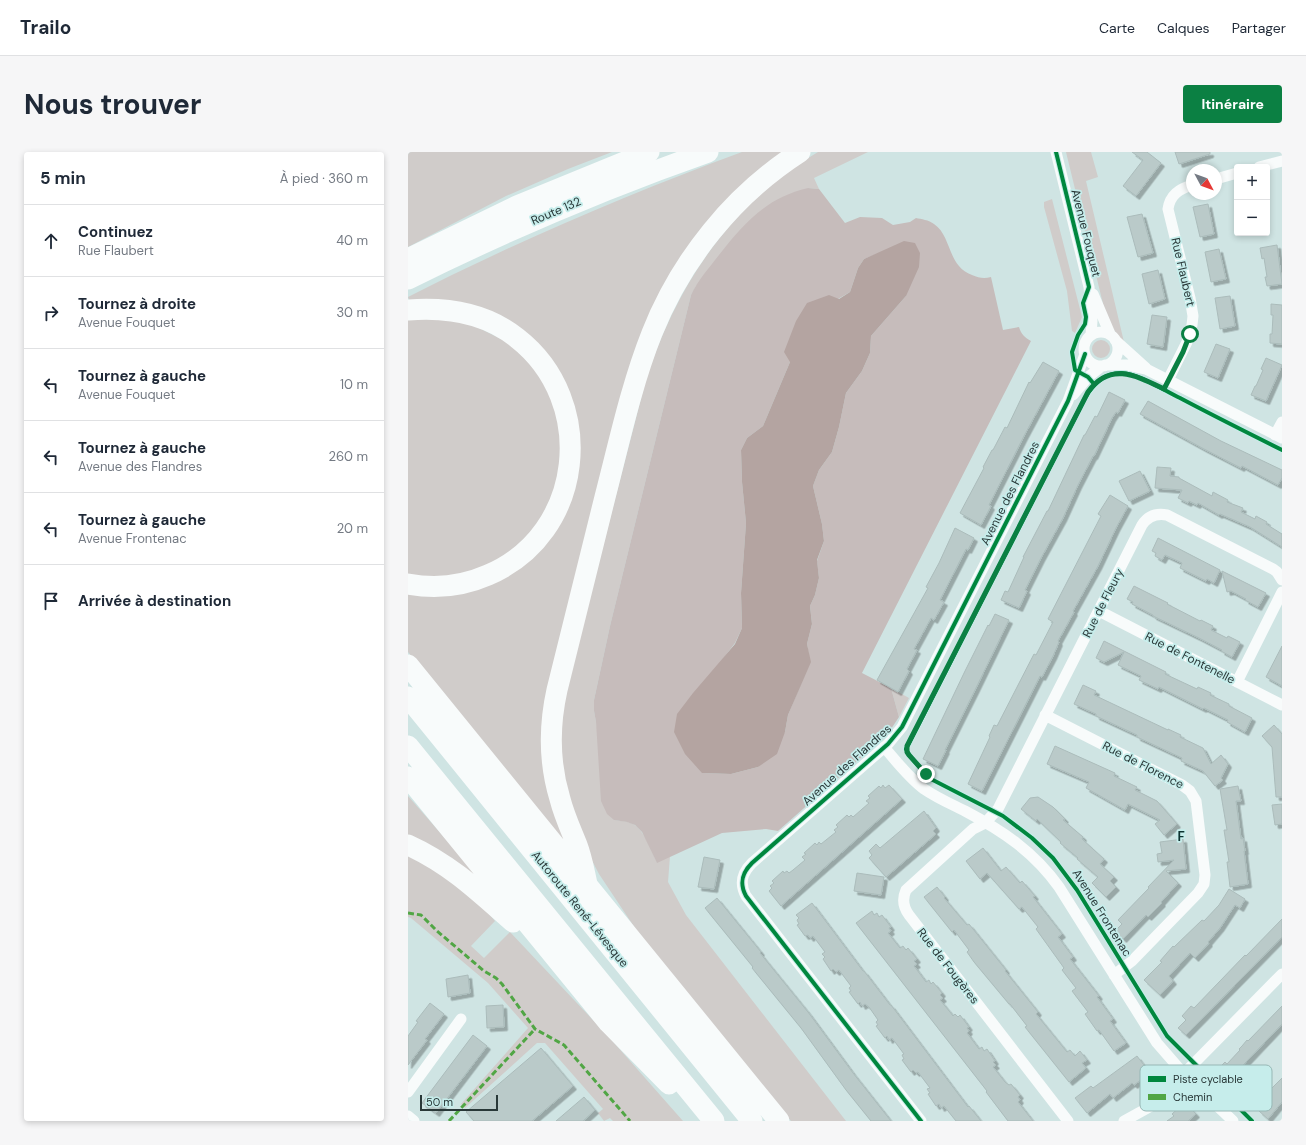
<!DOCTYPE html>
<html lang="fr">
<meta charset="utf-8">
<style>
:root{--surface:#fff;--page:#f6f6f7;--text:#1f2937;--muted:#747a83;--line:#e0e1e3;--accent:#0b8043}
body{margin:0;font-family:"DM Sans",sans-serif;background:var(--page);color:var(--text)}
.controls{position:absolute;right:12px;top:12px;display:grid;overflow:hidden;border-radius:4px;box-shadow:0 2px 6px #0003}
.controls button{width:36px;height:36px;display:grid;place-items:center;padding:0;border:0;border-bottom:1px solid var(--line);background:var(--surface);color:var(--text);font:20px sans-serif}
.compass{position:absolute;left:778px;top:12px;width:36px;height:36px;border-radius:50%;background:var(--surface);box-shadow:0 2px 6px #0003;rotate:131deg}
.scale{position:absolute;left:12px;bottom:10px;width:78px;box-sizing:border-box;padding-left:4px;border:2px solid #293838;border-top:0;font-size:11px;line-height:14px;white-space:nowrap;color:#293838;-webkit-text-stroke:3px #c6edeb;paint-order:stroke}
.stop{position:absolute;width:12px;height:12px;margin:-9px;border:3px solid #0b8043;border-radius:50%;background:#fff}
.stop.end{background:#0b8043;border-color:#fff;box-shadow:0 1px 4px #0008}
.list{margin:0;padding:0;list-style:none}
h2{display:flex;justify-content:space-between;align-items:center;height:52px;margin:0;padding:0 16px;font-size:17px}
h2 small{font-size:13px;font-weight:400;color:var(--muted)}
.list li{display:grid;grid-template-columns:26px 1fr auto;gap:12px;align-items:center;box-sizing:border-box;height:72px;padding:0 16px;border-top:1px solid var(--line)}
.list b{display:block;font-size:15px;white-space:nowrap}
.list p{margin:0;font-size:13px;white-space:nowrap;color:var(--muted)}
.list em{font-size:13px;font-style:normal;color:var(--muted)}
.icon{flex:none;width:22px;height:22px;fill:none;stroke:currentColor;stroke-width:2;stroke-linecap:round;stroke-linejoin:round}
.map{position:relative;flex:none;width:874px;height:969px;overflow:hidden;border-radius:4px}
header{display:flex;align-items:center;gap:24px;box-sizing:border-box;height:56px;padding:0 20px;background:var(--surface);border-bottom:1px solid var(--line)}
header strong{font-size:19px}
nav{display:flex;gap:22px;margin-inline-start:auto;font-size:14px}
.intro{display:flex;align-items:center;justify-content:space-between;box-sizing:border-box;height:96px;padding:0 24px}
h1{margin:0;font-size:28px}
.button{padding:10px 18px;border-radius:4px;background:var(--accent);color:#fff;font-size:14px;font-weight:700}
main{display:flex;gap:24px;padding:0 24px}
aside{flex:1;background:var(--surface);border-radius:4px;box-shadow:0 2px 6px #0003}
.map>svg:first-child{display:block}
.green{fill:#d0ccca}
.forest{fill:#c6bcbb;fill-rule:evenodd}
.water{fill:#b4a4a1}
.building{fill:#bacac9;stroke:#abbcbb;filter:url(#shadow)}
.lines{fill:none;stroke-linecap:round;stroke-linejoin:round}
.street{stroke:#f8fbfb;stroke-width:11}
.highway{stroke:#f8fbfb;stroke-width:21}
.quiet{stroke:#51a645;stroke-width:3;stroke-dasharray:6 3;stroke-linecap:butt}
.cycleway-casing{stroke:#c6edeb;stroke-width:6}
.cycleway{stroke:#00873e;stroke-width:4}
.route{stroke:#0b8043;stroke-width:5}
.labels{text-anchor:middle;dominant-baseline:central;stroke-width:3.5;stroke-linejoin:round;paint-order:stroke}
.street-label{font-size:12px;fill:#293838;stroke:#c6edeb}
.neighbourhood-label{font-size:13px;font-weight:bold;fill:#0d3230;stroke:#c6edeb}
.key{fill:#c6edeb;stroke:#97b7b5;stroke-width:1}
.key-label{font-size:11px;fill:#293838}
</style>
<header>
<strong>Trailo</strong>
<nav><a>Carte</a><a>Calques</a><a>Partager</a></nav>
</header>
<div class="intro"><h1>Nous trouver</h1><a class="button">Itinéraire</a></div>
<main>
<aside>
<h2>5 min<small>À pied · 360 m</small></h2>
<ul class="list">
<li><svg class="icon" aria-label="ahead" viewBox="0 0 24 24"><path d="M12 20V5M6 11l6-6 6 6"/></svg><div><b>Continuez</b><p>Rue Flaubert</p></div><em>40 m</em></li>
<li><svg class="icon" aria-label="right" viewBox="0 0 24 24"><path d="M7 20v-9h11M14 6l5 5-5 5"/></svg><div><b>Tournez à droite</b><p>Avenue Fouquet</p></div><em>30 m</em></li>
<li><svg class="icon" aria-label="left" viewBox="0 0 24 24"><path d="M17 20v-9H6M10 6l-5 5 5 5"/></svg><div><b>Tournez à gauche</b><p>Avenue Fouquet</p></div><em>10 m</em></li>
<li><svg class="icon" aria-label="left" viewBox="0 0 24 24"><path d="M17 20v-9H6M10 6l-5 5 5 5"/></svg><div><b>Tournez à gauche</b><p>Avenue des Flandres</p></div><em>260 m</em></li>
<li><svg class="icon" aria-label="left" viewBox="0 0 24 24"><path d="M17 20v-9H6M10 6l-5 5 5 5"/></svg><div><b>Tournez à gauche</b><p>Avenue Frontenac</p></div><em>20 m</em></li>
<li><svg class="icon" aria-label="arrive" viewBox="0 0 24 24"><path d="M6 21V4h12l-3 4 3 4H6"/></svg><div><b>Arrivée à destination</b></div></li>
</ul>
</aside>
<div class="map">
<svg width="874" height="969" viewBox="0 0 874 969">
<defs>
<filter id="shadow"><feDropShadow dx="3.5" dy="3.5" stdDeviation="0" flood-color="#0004"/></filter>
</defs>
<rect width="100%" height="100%" fill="#cfe4e3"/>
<path class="green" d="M0,0H204L160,17L98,44L0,95Z
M334,0H382L272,110L143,536L164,699L0,500V439L117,410L170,304L126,192L2,150L0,145C108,90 220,42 334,0Z
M410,0H460L406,26L411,37L400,36L288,134L283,143L202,474L186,548V559L206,668C213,669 219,669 225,672C237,679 243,699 249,710L262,704L260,730L278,763L438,969H383L233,785L191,722L179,699L160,645L152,603L153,566L165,511L237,231C267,135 322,52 410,0Z
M658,0H683L690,25L678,29L716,190L704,176L697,160Z
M644,47L674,165L667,181L664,179L659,139L636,55V50Z
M0,166L57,169L101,191L134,224L153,271L151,328L130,373L95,407L44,426L0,424Z
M684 197a9 9 0 1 1 18 0a9 9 0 1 1-18 0Z
M483,536L501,546L491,565Z
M0,644L79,734L0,687Z
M0,702L23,713L76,756L87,769L63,794L76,806L102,780L200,884L275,969H205L202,966L196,969L190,961L195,957L137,891H129L57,956L53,952L120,876L80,831L3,766L0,765Z"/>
<path class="forest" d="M400,36L411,37L437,71L452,65L474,66L485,73L502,70L508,66C513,67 521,68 526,72C544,84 539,114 564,123C571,126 576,127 583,125L595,178L611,175C613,182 617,186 623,189L454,521L483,536L491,565L481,580L471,590L370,679L358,677L314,681L249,711L234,680L227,673L219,670L206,668L199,662L193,649L188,570L186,559V548L202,474L283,143C290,128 301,116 311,103C336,71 358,46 400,36ZM471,101L498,144L463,184L462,201L454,219L438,241L431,275L424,300L411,318L405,334L414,372L416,389L409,409L411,426L407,443L402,454L404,472L399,492L402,510L380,563L377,580L350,615L323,622L294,621L311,512L327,491L334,476L333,441L338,371L334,330L333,298L339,286L355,274L382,210L430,147L442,140L450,116L456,107Z"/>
<path class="water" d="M496,89L507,91L512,101L511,115L498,144L463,184L462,201L454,219L438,241L431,275L424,300L411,318L405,334L414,372L416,389L409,408L411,426L407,443L402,454L404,472L399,492L403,510L380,563L377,580L369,602L350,615L323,622L294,621L277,602L266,580L269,562L285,541L327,492L334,476L333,441L338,371L334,330L333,298L339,286L355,274L382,210L376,200L388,169L399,151L421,143L431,147L442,140L450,116L456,107Z"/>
<path class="building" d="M724,0H739L753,11L728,44L715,34L735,8Z
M767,0H802V2L771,12Z
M800,52L806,82L792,85L785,55Z
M734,62L745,101L730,105L719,65Z
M869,93L874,132L859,134L857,125H859L856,106L854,107L852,96Z
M811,97L818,127L803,130L797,100Z
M750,118L757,147L741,152L734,122Z
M822,144L827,174L812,177L807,146Z
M863,152L874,153V192L862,191V182H864L865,163H863Z
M744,163L759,165L755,195L739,192Z
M808,192L822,197L810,226L796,220Z
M858,206L874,213L858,249L843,243L847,234H848L855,218L853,217Z
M635,210L651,219L616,284L581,353L583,354L573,373L552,361L576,316L575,315L584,298H585L597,275L599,276L621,230L622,231Z
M701,240L717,248L710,261L708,260L704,266L686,304H685L670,333L655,366L633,406L617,438L619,439L611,456L593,448L597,439L600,440L616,405H615L639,359H640L676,283H677L687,264L689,265Z
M740,249L813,289L874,318V326L870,333L834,314L833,316L796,297L732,262Z
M749,315L763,316L762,324L771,325V326L804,344L805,340L820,348L819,350L835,356L833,360L847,367L848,364L859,370L858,372L874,382V395L842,375L812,362L811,363L790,351L789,353L781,349L780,351L770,346L774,338L747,336Z
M732,319L742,339L721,349L711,329Z
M702,343L720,354L708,376L690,414L665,459L666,460L650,489L651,490L645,504L634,525L632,524L574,639L560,632L582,585L581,584L586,573L589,574L626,502L628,503L645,470L640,467L693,364L690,362Z
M547,376L566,386L560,398L558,397L532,448L536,450L526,468L523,466L506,497L509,498L499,517L501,519L490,540L469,528L520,436L518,435L531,411Z
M750,386L812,418L806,431L799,427L798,429L772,416L774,411L757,403L754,408L747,404L748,401L744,399Z
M814,419L858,441L850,455L837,448L838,447L823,439L819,440Z
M726,434L760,451L759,452L792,469L793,468L805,474L803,478L819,486L820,484L832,490L824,505L813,499L814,498L791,486L745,464V463L724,452L725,450L719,447Z
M587,462L601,468L567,538L537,598H538L530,614L515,607L557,519L580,473L581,474Z
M696,489L758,520L757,522L789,537L790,535L803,541L802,543L821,552V554L844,566L837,580L819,570L820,568L796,556L795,557L751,535L750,537L731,528L733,524L710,513L716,500L696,510L688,506Z
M874,494V534L858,525Z
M675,533L688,539L686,543L760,578V577L773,583L772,585L795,596L803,612L813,603L820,612L813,626L815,628L807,634L795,619L773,609L774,606L729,585V583L688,564V562L666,552Z
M866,573L874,582V645H868L864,595L854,584Z
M647,594L707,621L706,624L729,635L727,638L749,649L769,672L756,683L747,672L752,668L720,652L717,658L678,636L681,630L639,612Z
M475,633L477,636L481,633L494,647L373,754L361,739L364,736L362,734L366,731L364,729L375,719L376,721L379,719L381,721L385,718L397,708L394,705L398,702L396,701L407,691L409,693L411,690L413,692L428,680L426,678L430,675L428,673L439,663L441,665L443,663L445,665L461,651L458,649L462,646L460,644L471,634L473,636Z
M830,634L833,649H828L833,687L835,686L837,699H836L840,732L822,735L819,710H821L816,678H819L812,637Z
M630,645L645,655L657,667L655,668L675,685L674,687L696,707L692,712L706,725L702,729L708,735L698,745L684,731L690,725L669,707L670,706L652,691L653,690L629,667L628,669L613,657L622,646Z
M874,652V672L867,673L864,653Z
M516,659L528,676L525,679L528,682L478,725L461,706L464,703L461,699L468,692L472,696Z
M775,687L778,717L758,719L770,731L753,750L754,751L740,765L738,763L715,787L707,779L714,772L710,768L741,736L740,735L766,708L750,710L749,702L754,701L752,690Z
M575,696L593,719L598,715L612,731L614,729L627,744L625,745L654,782L650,785L665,805L662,807L691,844L689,845L705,867L702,869L718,891L706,899L691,878L689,879L677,862L680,860L664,839L668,836L654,818L656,816L628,777L630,775L614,755L611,757L579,721L572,727L558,709Z
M296,705L312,708L306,737L290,735Z
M449,721L476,725L473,743L446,739Z
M529,735L537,745L536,746L559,773L561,772L598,818L597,819L630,860L628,862L659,900L662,898L667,904L672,899L679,908L674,911L678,916L661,930L617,875L619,874L602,852H601L566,810L559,800L561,798L546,778L544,780L516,745Z
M821,737L837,747L832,756L827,753L812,776L800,790L801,791L787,806L782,801L761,824L765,829L752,843L736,828L754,810L752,809L765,794L766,795L794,768L796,769L811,753Z
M309,746L353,800L352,801L400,860L445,921L483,969H463L438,938L393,876L344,816L345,815L297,756Z
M404,751L455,819H456L482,853H483L560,955L561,954L573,969H548L536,954L533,956L531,952L528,954L520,942L522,941L519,937L522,936L510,920L508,921L505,918L503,920L494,908L496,907L494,903L496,902L484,886L481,888L479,884L477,886L468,874L470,873L468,870L470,868L461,855L457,852L454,854L452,850L450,852L441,840L443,839L441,836L443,834L431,818L428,820L425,817L423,819L415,807L417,805L414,802L417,800L405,784L402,786L400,783L397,784L389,773L391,772L389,768L391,766L388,763Z
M464,759L466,763L469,761L471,765L474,763L483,775L481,776L483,779L480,781L492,796L495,794L498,798L500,796L509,807L506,809L509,812L506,814L518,830L521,828L523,832L525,830L534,841L532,843L535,846L532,848L542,860L545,864L547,862L550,865L552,863L561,875L559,876L561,879L559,881L571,897L574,895L576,899L579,897L587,909L585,910L588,913L585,915L597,930L601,933L603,932L612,943L610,945L612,948L610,950L625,969H600L578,940L579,939L448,771Z
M874,767V785L778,883L770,876L778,868L774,864L783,854L786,856L837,803L838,804Z
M60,823L62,841L40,845L38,827Z
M22,851L36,862L17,887L19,888L0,913V884L10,870L8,869Z
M95,853L96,875L79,876L78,854Z
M874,854V872L820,929L808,919L817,910L819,912L832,898L831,897L834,894L839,888L840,889Z
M65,883L79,894L28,961L14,951Z
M133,896L165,934L124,969H66L58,960Z
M729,904L742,921L726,933L724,931L705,946L702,942L679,961L667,946L683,934L685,936Z
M874,926V950L860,967L851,959L857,950L854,946Z
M176,945L187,958L175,969H148Z
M777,950L788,962L780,969H759L766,964L764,962Z"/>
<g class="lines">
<path class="street" d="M648,0L681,135L684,169L683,183
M851,15L874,9
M808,27L829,21
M685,142L702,182
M676 197a17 17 0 1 1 34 0a17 17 0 1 1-34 0Z
M707,188L738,216
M697,213H719L738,217L874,286
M760,228L779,190L784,173L785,164L782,146L760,57C762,43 771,37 784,33
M665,243L680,225L694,214
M867,283L874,270
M691,459L874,553
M829,530L874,440
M637,563L774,633L782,639L788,649L797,723L796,732L790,741L724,809L706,823
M476,595C489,610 501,626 516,637C529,646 543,652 557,659C595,679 626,700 651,735L749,891L776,922L825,969
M0,940L53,867
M0,964L6,969
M513,969L338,744C331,731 334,721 344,711L480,592L494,575L660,249L677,202
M660,969L501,763C495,755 494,747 498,738L565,677L577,671L590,657L734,373C740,364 749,361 759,363L865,417L869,420L874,428
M716,969L745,953L874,822"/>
<path class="highway" d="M0,107L109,54L241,0
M0,127C97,79 197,36 300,0
M0,158C38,155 78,161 109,186C190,249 177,382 80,423C55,434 27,437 0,432
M0,513L371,969
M0,545L344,969
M0,594L306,969
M0,625L201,871L261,932
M0,693C42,712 71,740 105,770
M179,732C176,719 174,706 169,693C163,678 156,663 152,647C141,611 141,574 149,538C165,474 181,410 197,345C211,291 223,234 244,181C273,108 325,43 392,0"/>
<path class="quiet" d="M0,761L13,763L29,779L76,819L88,826L94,832L127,877L156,893L222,969
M41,969L127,877"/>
<g class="cycleway-casing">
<path id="cycleway" d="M648,0L681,135L675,151L678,165L677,172L670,183L664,200L667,218L680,225L686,232
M498,597L677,246C685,232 696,221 713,221C732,222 755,238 772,246C806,264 840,281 874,298
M498,597L501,603L521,626L595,664L624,686L645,706L669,738L759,884L844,969
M513,969L338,744C331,731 334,721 344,711L480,592L494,575L660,249L677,202"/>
</g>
<use href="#cycleway" class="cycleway"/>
</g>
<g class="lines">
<path class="route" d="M518,622L501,603L499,600V594L680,240C702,209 729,224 756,237L775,200L782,182"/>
</g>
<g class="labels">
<g class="street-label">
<text transform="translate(148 59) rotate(-23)">Route 132</text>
<text transform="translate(678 81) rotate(76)">Avenue Fouquet</text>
<text transform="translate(775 120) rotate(77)">Rue Flaubert</text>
<text transform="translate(602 341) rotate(-63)">Avenue des Flandres</text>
<text transform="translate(695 451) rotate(-63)">Rue de Fleury</text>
<text transform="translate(782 506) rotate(27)">Rue de Fontenelle</text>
<text transform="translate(439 613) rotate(-42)">Avenue des Flandres</text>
<text transform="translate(735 613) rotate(27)">Rue de Florence</text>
<text transform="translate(172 757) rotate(51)">Autoroute René-Lévesque</text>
<text transform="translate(694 761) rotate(58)">Avenue Frontenac</text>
<text transform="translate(540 814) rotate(52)">Rue de Fougères</text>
</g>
<g class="neighbourhood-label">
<text x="773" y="684">F</text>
</g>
</g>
<rect x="732" y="913" width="132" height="46" rx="6" class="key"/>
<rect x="740" y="924" width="18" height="6" fill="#00873e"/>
<rect x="740" y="942" width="18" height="6" fill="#51a645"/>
<g class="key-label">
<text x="765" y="931">Piste cyclable</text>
<text x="765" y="949">Chemin</text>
</g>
</svg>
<div class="controls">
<button>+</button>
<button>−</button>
</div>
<svg class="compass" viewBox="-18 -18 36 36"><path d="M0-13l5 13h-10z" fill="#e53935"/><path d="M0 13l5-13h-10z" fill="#747a83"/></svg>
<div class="scale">50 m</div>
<div class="stop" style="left:782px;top:182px"></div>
<div class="stop end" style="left:518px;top:622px"></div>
</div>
</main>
